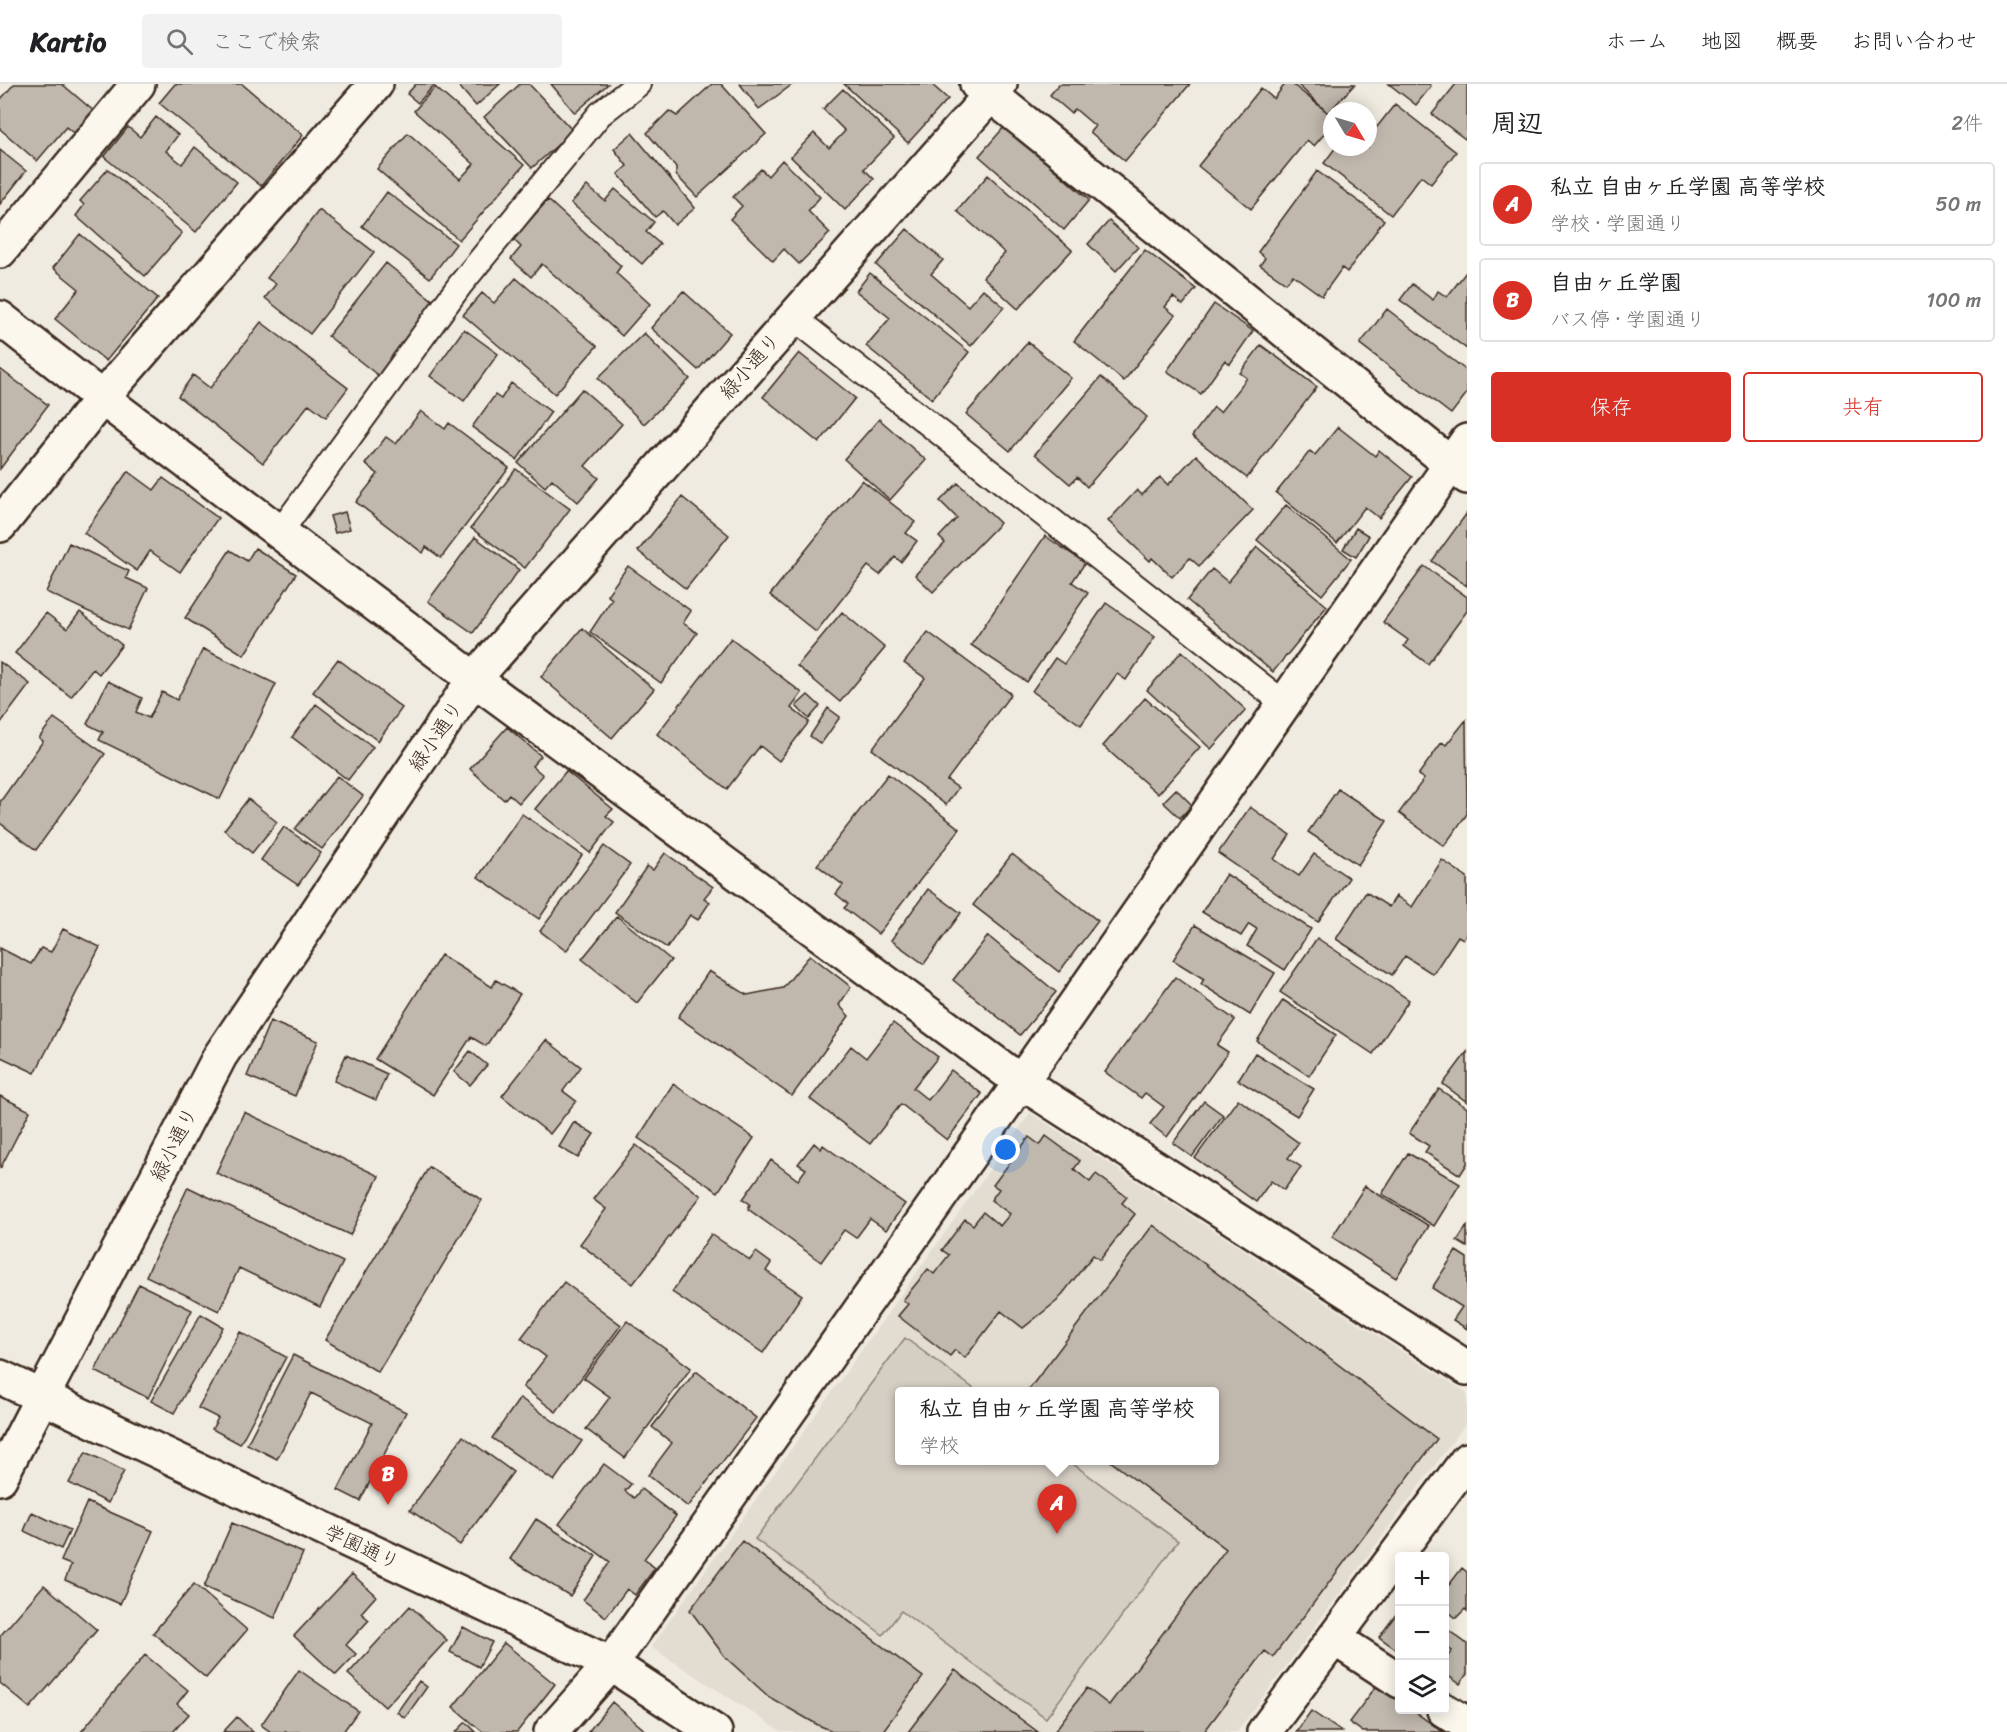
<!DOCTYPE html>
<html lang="ja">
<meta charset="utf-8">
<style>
:root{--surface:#fff;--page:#f2f2f2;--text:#202124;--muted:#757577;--line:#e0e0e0;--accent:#d93025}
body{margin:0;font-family:Sriracha,"Klee One",sans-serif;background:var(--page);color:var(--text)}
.controls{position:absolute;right:18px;bottom:18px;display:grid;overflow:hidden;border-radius:6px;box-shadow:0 3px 15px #0003}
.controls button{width:54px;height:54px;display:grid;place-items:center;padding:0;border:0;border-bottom:2px solid var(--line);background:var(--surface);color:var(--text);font:30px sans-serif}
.compass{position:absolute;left:1323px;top:18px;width:54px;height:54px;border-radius:50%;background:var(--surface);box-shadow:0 3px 15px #0003;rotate:128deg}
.you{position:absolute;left:1006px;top:1066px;width:21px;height:21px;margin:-15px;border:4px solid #fff;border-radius:50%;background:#1a73e8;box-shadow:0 0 0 9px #1a73e833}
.badge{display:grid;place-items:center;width:39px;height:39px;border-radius:50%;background:var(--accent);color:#fff;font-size:20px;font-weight:700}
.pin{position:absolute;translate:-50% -50px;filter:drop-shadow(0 2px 3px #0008)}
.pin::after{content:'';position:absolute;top:32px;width:21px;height:18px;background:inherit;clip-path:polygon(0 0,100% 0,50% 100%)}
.popup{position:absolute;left:895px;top:1303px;width:324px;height:78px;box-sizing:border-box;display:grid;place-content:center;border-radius:6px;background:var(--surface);filter:drop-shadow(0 2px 4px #0005);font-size:20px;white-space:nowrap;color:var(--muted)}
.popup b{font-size:22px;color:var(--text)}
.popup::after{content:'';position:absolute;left:50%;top:100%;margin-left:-12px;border:12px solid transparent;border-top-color:var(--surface)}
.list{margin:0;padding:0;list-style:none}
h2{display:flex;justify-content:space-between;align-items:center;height:78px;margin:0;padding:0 24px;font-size:26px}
h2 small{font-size:20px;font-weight:400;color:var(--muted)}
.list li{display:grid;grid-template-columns:39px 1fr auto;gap:18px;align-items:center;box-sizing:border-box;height:84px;margin:0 12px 12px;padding:0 12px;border:2px solid var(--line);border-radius:6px}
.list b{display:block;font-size:22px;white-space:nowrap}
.list p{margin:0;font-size:20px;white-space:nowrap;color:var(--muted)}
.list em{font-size:20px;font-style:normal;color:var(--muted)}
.actions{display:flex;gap:12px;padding:18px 24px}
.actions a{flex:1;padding:14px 0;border:2px solid var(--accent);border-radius:6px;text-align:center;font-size:21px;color:var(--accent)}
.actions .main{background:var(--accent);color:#fff}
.icon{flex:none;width:33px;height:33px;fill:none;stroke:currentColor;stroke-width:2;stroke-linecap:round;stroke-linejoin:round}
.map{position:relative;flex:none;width:1467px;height:1648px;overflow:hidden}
header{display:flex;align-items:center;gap:36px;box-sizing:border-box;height:84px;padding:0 30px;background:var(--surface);border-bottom:2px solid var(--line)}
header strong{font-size:28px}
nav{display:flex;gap:33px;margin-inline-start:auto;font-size:21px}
.search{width:420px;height:54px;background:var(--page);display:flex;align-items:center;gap:15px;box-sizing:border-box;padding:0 21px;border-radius:6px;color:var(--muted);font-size:22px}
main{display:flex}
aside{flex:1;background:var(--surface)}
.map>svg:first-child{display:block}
.built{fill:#e2dcd1;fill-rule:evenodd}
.green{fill:#d5cec3;stroke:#887c70;stroke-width:1.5}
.building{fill:#c0b8ad;stroke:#3b2a1e;stroke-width:1.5}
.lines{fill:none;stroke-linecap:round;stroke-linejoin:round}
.lane-casing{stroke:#3b2a1e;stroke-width:28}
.street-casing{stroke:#3b2a1e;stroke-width:38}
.secondary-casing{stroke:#3b2a1e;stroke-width:38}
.lane{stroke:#fbf7ec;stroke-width:24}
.street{stroke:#fbf7ec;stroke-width:33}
.secondary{stroke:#fbf7ec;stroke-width:33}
.labels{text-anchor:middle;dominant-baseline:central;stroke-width:4.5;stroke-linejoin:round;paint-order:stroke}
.street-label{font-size:20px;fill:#3b2a1e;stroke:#fbf7ec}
</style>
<header>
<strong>Kartio</strong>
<div class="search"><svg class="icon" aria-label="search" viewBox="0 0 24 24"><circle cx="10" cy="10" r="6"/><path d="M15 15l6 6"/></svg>ここで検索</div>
<nav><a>ホーム</a><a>地図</a><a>概要</a><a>お問い合わせ</a></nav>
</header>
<main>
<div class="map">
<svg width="1467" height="1648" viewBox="0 0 1467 1648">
<rect width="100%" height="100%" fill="#f0ebe0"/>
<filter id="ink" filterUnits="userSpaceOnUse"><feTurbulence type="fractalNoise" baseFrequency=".0167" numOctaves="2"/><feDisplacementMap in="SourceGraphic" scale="12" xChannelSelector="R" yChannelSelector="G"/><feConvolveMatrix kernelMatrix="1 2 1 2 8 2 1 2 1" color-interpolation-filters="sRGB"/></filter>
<g filter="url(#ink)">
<path class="built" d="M1030,1029L1467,1309V1338L1237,1648H782L651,1563ZM900,1308H1214V1376H900Z"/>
<path class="green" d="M905,1254L977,1307L900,1308V1376L1069,1377L1178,1457L1046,1634L901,1527L883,1551L755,1455Z"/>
<path class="building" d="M14,0H62L96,29L77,52L66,43L37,77L0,45V16Z
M175,0H242L303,51L261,102L159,19Z
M416,0H435L418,19L407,10Z
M457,0H500L476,22Z
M520,0H529L573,47L532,84L484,33Z
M551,0H608L575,29Z
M712,0H721L766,50L697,113L676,91V83L647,49L669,27L677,32Z
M740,0H793L759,25Z
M844,0H931L948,15L908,59Z
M1059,0H1190L1125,77L1090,48L1095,42L1075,25L1071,29L1050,11Z
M1285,0H1292L1332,32V41L1314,62L1307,56L1251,125L1198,82L1261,4L1274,15Z
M1297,0H1355L1328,29Z
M1389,0H1429L1431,2L1416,21Z
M1456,0H1467V52L1465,55L1432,30Z
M435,3L524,81L459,156L377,85L408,49L460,95L474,80L414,27Z
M843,5L894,54L864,85L874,95L845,126L791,73L814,49L829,64L845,47L823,25Z
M1395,20L1456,68L1431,100L1421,92L1391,131L1324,79L1336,63H1368V36L1377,43Z
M156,33L178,51L166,67L182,80L195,63L237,98L196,148L104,73L128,43L140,53Z
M1005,42L1089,116L1064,146L979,72Z
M632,49L695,124L675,141L663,127L655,133L618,90L627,82L614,65Z
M0,66L26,87L0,120Z
M782,76L820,113L808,127L830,149L799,180L784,165L773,177L730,135L742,122L733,113L761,85L768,92Z
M108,85L182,149L145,192L76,132L84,121L80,117Z
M1317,87L1384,136L1347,188L1342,184L1322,212L1293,191L1286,199L1260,181L1265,174L1258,168Z
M988,91L1072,166L1018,225L983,193L1005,169L957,127Z
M587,102L605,117L615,105L654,138L646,148L660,160L642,180L571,119Z
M387,108L456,160L430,194L362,142Z
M548,116L621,182L616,189L650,220L622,252L542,180L531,193L511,175L521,163L513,155Z
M319,126L374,168L310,250L265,214L276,200L267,194Z
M1109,137L1138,163L1116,187L1088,160Z
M907,145L943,176L931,190L968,222L983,205L1004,223L971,262L876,181Z
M80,150L158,214L106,277L55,235L79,205L53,184Z
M1145,166L1196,205L1183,221L1173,213L1165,223L1175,231L1124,297L1074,257Z
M386,179L436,219L385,297L328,252Z
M1466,188H1467V265L1400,216L1412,200L1433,216L1438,207L1447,213Z
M870,189L969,268L932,315L866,262L890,234L856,207Z
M516,194L597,262L555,310L463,231L482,209L494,219Z
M683,207L730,249L698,286L651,244Z
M1214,220L1253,247L1230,280L1225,276L1201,310L1167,287Z
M1387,225L1467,287V309L1451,330L1360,260Z
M261,238L348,304L326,333L309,320L263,379L178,312L193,291L210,304Z
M464,245L498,270L464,317L430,292Z
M644,249L690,295L644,340L598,294Z
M1028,258L1071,294L1010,367L966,330Z
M1261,261L1317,303L1247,394L1192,352L1214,323L1220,328L1247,294L1240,289Z
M799,269L855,314L819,359L763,313Z
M0,285L48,321L0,385Z
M1101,293L1147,333L1087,403L1077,393L1070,400L1035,370Z
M511,299L551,328L517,376L472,343L495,311L501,315Z
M582,305L622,340L585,382L599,394L578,418L552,395L545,403L518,379Z
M421,327L445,345L449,339L509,384L441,474L426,463L423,469L356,418L378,390L365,380L386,353L396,360Z
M879,335L926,376L890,416L844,375Z
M1338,343L1375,372L1379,366L1412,393L1379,434L1365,423L1337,459L1276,409L1310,367L1315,371Z
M1196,371L1253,426L1199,482L1190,474L1172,493L1152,474L1150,477L1108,437L1137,406L1142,411L1160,393L1168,401Z
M516,385L570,425L525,484L471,444Z
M128,387L154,406L163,394L218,434L180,488L150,467L137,487L84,449Z
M862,396L915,438L906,449L917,457L901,478L895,473L880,491L868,482L816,548L770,511Z
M958,399L1000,439L933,508L915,491L945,459L939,453L957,434L940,417Z
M682,413L729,451L686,505L638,467Z
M1286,421L1351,475L1322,511L1257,456Z
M345,428L350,445L335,449L330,432Z
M1467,429V502L1432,477Z
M1356,444L1369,452L1356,473L1343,465Z
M1045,452L1085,479L1072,498L1088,509L1027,598L971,561Z
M475,453L519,486L473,549L428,517Z
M69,459L129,487L126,494L148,504L128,546L46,508Z
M1257,463L1327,522L1273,588L1187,516L1212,485L1228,498Z
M255,464L296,490L244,571L185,534L230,466L247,477Z
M628,482L691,527L683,539L697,549L661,599L590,548L612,515L607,511Z
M1424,482L1467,513V527L1428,580L1404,562L1408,556L1383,538Z
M1106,519L1155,553L1126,596L1117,590L1081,641L1032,607L1055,574L1064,580Z
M80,528L122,561L99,590L93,585L71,613L15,569L46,529L67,545Z
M842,528L885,564L840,618L797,582Z
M582,544L654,605L612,654L541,593Z
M928,548L1011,610L947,696L958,704L946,721L872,665L925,594L904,579Z
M731,554L802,609L791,624L809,638L779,677L760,662L727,705L657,650Z
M203,565L276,600L220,715L99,656L103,648L87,640L108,597L142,614L136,628L149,634L162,608L177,616Z
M1182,567L1246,626L1211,665L1147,606Z
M338,575L402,624L378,657L313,608Z
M0,578L30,600L0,640Z
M808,611L820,622L809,635L796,622Z
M1145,614L1200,663L1158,710L1103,662Z
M316,620L373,663L348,696L292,653Z
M828,624L840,633L821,660L810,652Z
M54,634L105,670L36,766L0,739V718L43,657L39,654Z
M1466,636L1467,730L1444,762L1399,729L1424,695L1418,691L1442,658L1446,661Z
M507,643L541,672L532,682L543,691L519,719L509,710L504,716L470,685Z
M566,687L613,725L606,732L614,738L590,769L535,725Z
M888,690L960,745L878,850L844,824L848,820L836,810L843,801L817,781Z
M337,692L363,712L322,765L295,745Z
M1176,705L1192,721L1180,734L1163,718Z
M1338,705L1387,737L1358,781L1308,748Z
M248,715L277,738L252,769L224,746Z
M1250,723L1290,751L1274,775L1299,792L1314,770L1349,794L1318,838L1218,769Z
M522,730L582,771L539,835L478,793Z
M284,743L321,769L298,801L261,776Z
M604,762L630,781L566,867L540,847Z
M665,769L713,803L704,814L710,818L698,836L690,831L667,864L615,828L647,782L653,786Z
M1012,770L1098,837L1059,888L973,821Z
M1442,776L1467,793V850L1463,855L1458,852L1433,890L1405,872L1392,891L1336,855L1366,808L1389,823L1396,812L1412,823Z
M1226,790L1311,845L1285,886L1247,862L1257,845L1249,840L1241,852L1202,828Z
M928,805L961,829L924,880L891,856Z
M617,832L671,876L637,919L582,875Z
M1195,841L1275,889L1250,931L1201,900L1204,895L1173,876Z
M63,845L100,863L35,989L1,973L0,975V864L31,880L41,864L51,868Z
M988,852L1056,908L1020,951L953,896Z
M1317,854L1409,916L1373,970L1280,908Z
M441,871L492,903L496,896L520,910L486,962L471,953L433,1011L375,975Z
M810,871L851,903L839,921L849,932L792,1012L678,933L709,887L747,911L783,904Z
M1175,893L1235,936L1217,961L1228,968L1167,1053L1150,1040L1164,1023L1145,1009L1141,1014L1105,988Z
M1283,916L1336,951L1309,992L1257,957Z
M270,937L318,957L295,1012L247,992Z
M893,939L938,973L913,1004L928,1016L951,986L982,1010L947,1056L901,1020L870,1060L810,1015L851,962L866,974Z
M546,956L581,983L563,1007L576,1017L550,1050L502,1012Z
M470,967L487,981L470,1001L454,988Z
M1467,968V1018L1443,1000Z
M1255,969L1314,1005L1297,1032L1238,996Z
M346,971L387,990L376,1016L334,997Z
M673,1000L754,1054L718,1108L638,1054Z
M1439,1005L1467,1024V1080L1460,1091L1425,1068L1429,1062L1409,1049Z
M0,1012L30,1027L0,1085Z
M1238,1015L1299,1059L1288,1074L1301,1083L1284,1106L1271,1097L1256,1118L1195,1074Z
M1204,1017L1223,1031L1192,1073L1173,1059Z
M244,1028L379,1092L350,1151L216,1089Z
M574,1038L594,1050L578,1074L559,1063Z
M1046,1052L1080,1077L1074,1085L1090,1098L1096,1090L1127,1113L1122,1119L1135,1130L1100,1176L1093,1171L1057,1217L1023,1244L1001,1227L965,1274L955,1266L950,1272L898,1232L908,1220L903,1216L928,1185L934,1190L949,1171L942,1166L965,1135L973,1141L983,1128L1000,1142L1010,1130L991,1116L999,1105L993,1101L1029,1053L1040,1061Z
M814,1059L821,1065L823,1061L905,1120L886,1146L870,1135L856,1154L844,1146L821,1178L748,1125L750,1120L743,1115L771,1076L798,1096L806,1085L798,1080Z
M636,1061L701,1112L633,1200L580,1160L606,1125L593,1115Z
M1408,1069L1460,1100L1434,1142L1382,1110Z
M429,1083L482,1116L378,1288L325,1256Z
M1365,1102L1429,1142L1396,1194L1332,1153Z
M188,1103L343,1178L320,1223L239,1184L219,1227L146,1192Z
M1153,1141L1437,1355L1273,1573L1265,1567L1204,1648H1054L1087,1604L1109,1621L1226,1465L1109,1376H1214V1308H1027Z
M1467,1142V1163L1457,1157Z
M711,1150L750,1176L756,1168L771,1179L766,1187L802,1211L763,1269L672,1208Z
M1456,1167L1467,1174V1245L1453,1236L1462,1223L1432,1204Z
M564,1198L621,1241L556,1328L523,1303L546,1273L521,1254Z
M139,1200L192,1226L148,1314L95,1287Z
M201,1230L223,1243L174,1329L151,1317Z
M627,1237L691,1284L625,1374L586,1345L610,1313L584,1294Z
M240,1248L286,1273L240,1360L212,1345L218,1334L198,1324Z
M293,1271L406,1328L360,1417L338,1406L372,1339L311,1309L277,1375L247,1360Z
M696,1287L756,1334L688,1423L648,1391L672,1359L652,1343Z
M520,1314L582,1357L554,1397L492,1354Z
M463,1352L513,1388L460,1461L410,1426Z
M86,1368L124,1387L108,1419L69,1399Z
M604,1380L631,1400L625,1407L634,1414L641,1405L676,1432L644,1475L655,1484L635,1511L627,1505L606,1533L583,1516L610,1478L559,1440Z
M87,1418L153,1447L120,1520L65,1496L71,1481L61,1477Z
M32,1428L70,1446L61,1465L24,1447Z
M536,1435L596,1472L570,1512L510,1475Z
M232,1439L303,1469L275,1534L204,1503Z
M742,1457L923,1593L882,1648H835L818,1641L769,1613L725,1573L690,1526Z
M1462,1484L1467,1488V1527L1465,1525L1456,1534L1444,1524V1497L1449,1501Z
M352,1490L376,1512L361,1529L369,1536L346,1561L356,1570L336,1591L294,1552Z
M194,1500L247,1546L206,1594L153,1549Z
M44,1501L97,1546L30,1624L0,1599V1552Z
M410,1522L447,1556L385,1623L348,1590Z
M1400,1525V1568L1379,1553Z
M463,1543L492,1558L479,1583L450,1568Z
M1444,1543L1467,1560V1590L1460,1600L1444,1589V1577L1452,1567L1444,1561Z
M504,1559L555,1600L517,1648H483L453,1623Z
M145,1571L188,1606L177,1620L189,1630L173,1648H81Z
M299,1586L358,1627L343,1648H271L261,1641Z
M955,1586L1038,1648H908Z
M419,1597L427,1603L405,1634L397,1628Z
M1378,1600L1400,1616V1626H1412L1443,1648H1363L1349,1638Z
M612,1618L647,1648H588Z
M1311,1627L1342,1648H1296Z
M237,1633L253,1648H223Z
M466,1638L476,1648H456Z"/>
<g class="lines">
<g class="lane-casing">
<path id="lane" d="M793,233L1285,620
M280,448L460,201L600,30L638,0"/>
</g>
<g class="street-casing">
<path id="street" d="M977,0L1467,393
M0,167L138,0
M0,234L102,314L474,595L1021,998L1467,1284
M0,441L102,314L376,0
M42,1313L220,972L474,595L1000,0
M1334,1554L1400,1597
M1444,1626L1467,1640
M551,1648L611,1580L1021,998L1467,357
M1264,1648L1467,1376"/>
</g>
<g class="secondary-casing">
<path id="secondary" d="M0,1293L611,1580L715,1648
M0,1394L42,1313"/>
</g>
<use href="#lane" class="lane"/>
<use href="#street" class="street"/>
<use href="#secondary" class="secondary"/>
</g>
</g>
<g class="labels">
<g class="street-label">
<text transform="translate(750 282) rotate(-49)">緑小通り</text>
<text transform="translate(436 652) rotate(-56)">緑小通り</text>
<text transform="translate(174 1060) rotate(-63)">緑小通り</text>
<text transform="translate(362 1463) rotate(25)">学園通り</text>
</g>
</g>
</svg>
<div class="controls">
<button>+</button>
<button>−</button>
<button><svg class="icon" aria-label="layers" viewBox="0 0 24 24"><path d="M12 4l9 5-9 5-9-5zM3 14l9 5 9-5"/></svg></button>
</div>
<svg class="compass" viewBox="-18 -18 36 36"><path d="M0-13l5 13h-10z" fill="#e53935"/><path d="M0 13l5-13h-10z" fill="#757577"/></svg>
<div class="you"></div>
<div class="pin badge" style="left:1057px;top:1450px">A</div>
<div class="popup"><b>私立 自由ヶ丘学園 高等学校</b>学校</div>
<div class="pin badge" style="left:388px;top:1421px">B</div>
</div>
<aside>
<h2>周辺<small>2件</small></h2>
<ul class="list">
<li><span class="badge">A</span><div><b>私立 自由ヶ丘学園 高等学校</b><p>学校 · 学園通り</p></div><em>50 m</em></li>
<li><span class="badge">B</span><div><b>自由ヶ丘学園</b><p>バス停 · 学園通り</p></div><em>100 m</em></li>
</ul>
<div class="actions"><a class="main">保存</a><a>共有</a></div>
</aside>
</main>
